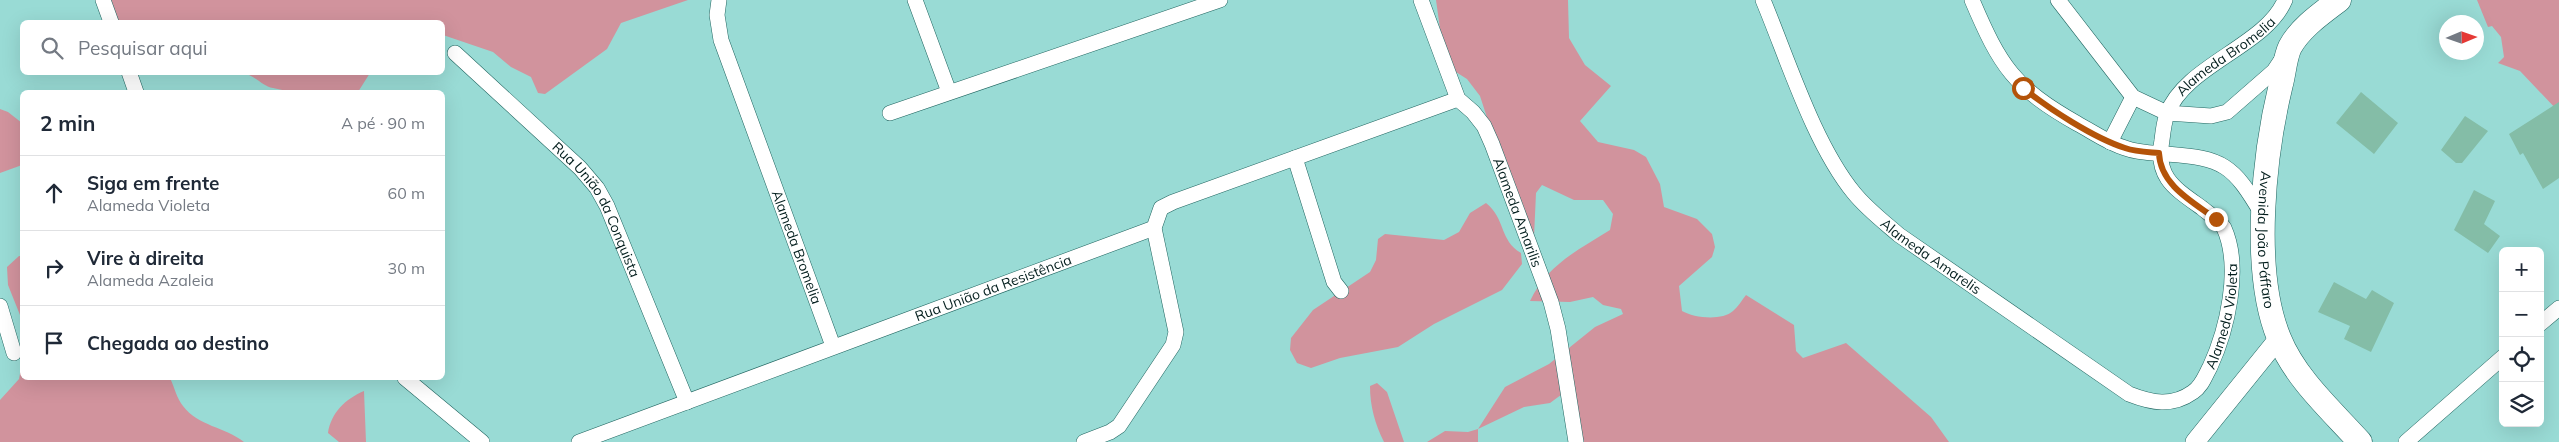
<!DOCTYPE html>
<html lang="pt">
<meta charset="utf-8">
<style>
:root{--surface:#fff;--page:#f6f6f7;--text:#1f2937;--muted:#747a83;--line:#e0e1e3}
body{margin:0;font-family:Mulish,sans-serif;background:var(--page);color:var(--text)}
.controls{position:absolute;right:15px;bottom:15px;display:grid;overflow:hidden;border-radius:8px;box-shadow:0 5px 20px #0002}
.controls button{width:45px;height:45px;display:grid;place-items:center;padding:0;border:0;border-bottom:1px solid var(--line);background:var(--surface);color:var(--text);font:25px sans-serif}
.compass{position:absolute;left:2439px;top:15px;width:45px;height:45px;border-radius:50%;background:var(--surface);box-shadow:0 5px 20px #0002;rotate:88deg}
.stop{position:absolute;width:15px;height:15px;margin:-11px;border:4px solid #b45309;border-radius:50%;background:#fff}
.stop.end{background:#b45309;border-color:#fff;box-shadow:0 1px 5px #0008}
.list{margin:0;padding:0;list-style:none}
h2{display:flex;justify-content:space-between;align-items:center;height:65px;margin:0;padding:0 20px;font-size:21px}
h2 small{font-size:16px;font-weight:400;color:var(--muted)}
.list li{display:grid;grid-template-columns:32px 1fr auto;gap:15px;align-items:center;box-sizing:border-box;height:75px;padding:0 20px;border-top:1px solid var(--line)}
.list b{display:block;font-size:19px;white-space:nowrap}
.list p{margin:0;font-size:16px;white-space:nowrap;color:var(--muted)}
.list em{font-size:16px;font-style:normal;color:var(--muted)}
.icon{flex:none;width:28px;height:28px;fill:none;stroke:currentColor;stroke-width:2;stroke-linecap:round;stroke-linejoin:round}
.map{position:relative;flex:none;width:2559px;height:442px;overflow:hidden}
.search{position:absolute;background:var(--surface);box-shadow:0 5px 20px #0002;left:20px;top:20px;width:425px;height:55px;display:flex;align-items:center;gap:12px;box-sizing:border-box;padding:0 18px;border-radius:8px;color:var(--muted);font-size:19px}
.panel{position:absolute;background:var(--surface);box-shadow:0 5px 20px #0002;left:20px;top:90px;width:425px;height:290px;border-radius:8px}
.map>svg:first-child{display:block}
.green{fill:#d1939d}
.building{fill:#84bda7}
.lines{fill:none;stroke-linecap:round;stroke-linejoin:round}
.minor-casing{stroke:#206560;stroke-width:16}
.tertiary-casing{stroke:#206560;stroke-width:20}
.primary-casing{stroke:#206560;stroke-width:25}
.minor{stroke:#fff;stroke-width:15}
.tertiary{stroke:#fff;stroke-width:19}
.primary{stroke:#fff;stroke-width:24}
.route{stroke:#b45309;stroke-width:6}
.labels{text-anchor:middle;dominant-baseline:central;stroke-width:4.5;stroke-linejoin:round;paint-order:stroke}
.street-label{font-size:14px;fill:#031e1d;stroke:#d5f5f2}
</style>
<div class="map">
<svg width="2559" height="442" viewBox="0 0 2559 442">
<rect width="100%" height="100%" fill="#99dbd5"/>
<path class="green" d="M107,0H688L621,23L607,49L545,94L538,93L531,77L511,67L493,52L443,35L442,22H116Z
M1436,0H1568L1569,38L1585,65L1611,86L1580,121L1598,142L1634,150L1646,157L1660,184L1664,207L1697,219L1712,234L1715,247L1712,257L1679,286L1682,311C1694,318 1722,321 1733,311C1738,307 1742,300 1746,295L1794,325L1796,351L1803,358L1846,343L1931,417L1949,442H1581L1565,392L1550,403L1524,407L1478,429V442H1427L1445,431L1468,432L1478,429L1505,387L1549,364L1595,327L1623,314L1621,309L1603,305L1593,297L1570,302L1530,301C1547,265 1578,250 1610,230L1613,214L1603,200H1574L1542,185L1536,193L1534,237L1507,179L1480,96L1467,79L1440,62L1442,43Z
M2477,0H2559V112L2520,71L2498,63L2504,57L2501,37L2492,26L2488,27Z
M242,73L370,72V73L358,92C330,93 300,95 273,88C262,86 255,75 242,73Z
M0,109L8,112L22,123V165L0,173Z
M1486,203C1506,219 1499,240 1521,253L1522,264L1502,290L1434,324L1398,347L1340,358L1311,368L1297,363L1290,350L1291,338L1313,310L1370,272L1376,260L1378,239L1385,234L1444,240L1459,232L1470,213Z
M19,256H22V320L8,285L7,267Z
M22,363V378H170C174,386 177,399 183,406C198,426 225,427 244,442H0V400L19,379Z
M1377,383L1387,392L1404,442H1384C1375,424 1370,406 1370,386Z
M364,391L366,442H339L328,433C331,413 345,399 364,391Z"/>
<path class="building" d="M2361,92L2398,123L2374,154L2336,123Z
M2559,102V178L2543,189L2523,153L2520,155L2509,134Z
M2465,116L2488,131L2462,163H2456L2441,150Z
M2474,190L2495,201L2484,224L2500,236L2488,253L2454,230Z
M2334,282L2366,299L2372,290L2394,303L2371,352L2344,339L2350,326L2318,312Z"/>
<g class="lines">
<g class="minor-casing">
<g id="minor">
<path d="M103,0L111,22"/>
<path id="s1" d="M719,0L717,15L721,40L833,346"/>
<path d="M915,0L949,92"/>
<path id="s2" d="M1421,0L1458,99L1473,112L1484,126L1492,144L1551,302L1558,329L1576,442"/>
<path id="s3" d="M1763,0C1788,60 1814,144 1854,193C1867,209 1884,222 1899,235L2129,394C2152,403 2172,407 2193,392C2202,386 2205,376 2210,367C2227,330 2242,268 2224,228C2219,220 2209,214 2202,208C2174,188 2155,177 2162,140C2163,131 2164,122 2167,114C2185,65 2266,46 2285,0"/>
<path d="M1972,0C2000,66 2014,88 2078,124C2093,132 2108,143 2125,148C2138,153 2153,153 2166,154C2224,158 2233,165 2262,214"/>
<path d="M2058,0L2133,97L2167,113L2211,116L2227,112L2274,71L2282,59"/>
<path id="s4" d="M455,53L580,168L597,188L607,206L687,402"/>
<path d="M129,72L136,92"/>
<path d="M890,113L1220,0"/>
<path d="M2110,142L2133,97"/>
<path d="M1295,158L1334,282L1341,291"/>
<path d="M0,306L14,353"/>
<path d="M2540,324L2559,308"/>
<path d="M405,378L482,442"/>
<path id="s5" d="M579,442L1154,228"/>
<path d="M1084,442L1110,432L1119,426L1173,345L1176,332L1154,228L1161,208L1173,202L1458,99"/>
<path d="M2406,442L2503,357"/>
</g>
</g>
<g class="tertiary-casing">
<path id="tertiary" d="M2195,442L2279,338"/>
</g>
<g class="primary-casing">
<g id="primary">
<path id="s6" d="M2339,0C2322,13 2300,28 2290,47C2285,57 2284,73 2281,84C2264,154 2251,270 2279,338C2295,378 2331,410 2360,442"/>
</g>
</g>
<use href="#minor" class="minor"/>
<use href="#tertiary" class="tertiary"/>
<use href="#primary" class="primary"/>
</g>
<g class="lines">
<path class="route" d="M2023,88C2049,109 2094,138 2125,148C2136,152 2148,152 2159,153C2160,185 2193,202 2216,219"/>
</g>
<g class="labels">
<g class="street-label">
<text stroke="none"><textPath href="#s3" startOffset="1022">Alameda Bromelia</textPath></text>
<text stroke="none"><textPath href="#s4" startOffset="214">Rua União da Conquista</textPath></text>
<text stroke="none"><textPath href="#s2" startOffset="236">Alameda Amarilis</textPath></text>
<text stroke="none"><textPath href="#s6" startOffset="264">Avenida João Páffaro</textPath></text>
<text stroke="none"><textPath href="#s1" startOffset="261">Alameda Bromelia</textPath></text>
<text stroke="none"><textPath href="#s3" startOffset="314">Alameda Amarelis</textPath></text>
<text stroke="none"><textPath href="#s5" startOffset="442">Rua União da Resistência</textPath></text>
<text stroke="none"><textPath href="#s3" startOffset="706">Alameda Violeta</textPath></text>
</g>
</g>
</svg>
<div class="controls">
<button>+</button>
<button>−</button>
<button><svg class="icon" aria-label="locate" viewBox="0 0 24 24"><circle cx="12" cy="12" r="6"/><path d="M12 2v4M12 18v4M2 12h4M18 12h4"/></svg></button>
<button><svg class="icon" aria-label="layers" viewBox="0 0 24 24"><path d="M12 4l9 5-9 5-9-5zM3 14l9 5 9-5"/></svg></button>
</div>
<svg class="compass" viewBox="-18 -18 36 36"><path d="M0-13l5 13h-10z" fill="#e53935"/><path d="M0 13l5-13h-10z" fill="#747a83"/></svg>
<div class="stop" style="left:2023px;top:88px"></div>
<div class="stop end" style="left:2216px;top:219px"></div>
<div class="search"><svg class="icon" aria-label="search" viewBox="0 0 24 24"><circle cx="10" cy="10" r="6"/><path d="M15 15l6 6"/></svg>Pesquisar aqui</div>
<section class="panel">
<h2>2 min<small>A pé · 90 m</small></h2>
<ul class="list">
<li><svg class="icon" aria-label="ahead" viewBox="0 0 24 24"><path d="M12 20V5M6 11l6-6 6 6"/></svg><div><b>Siga em frente</b><p>Alameda Violeta</p></div><em>60 m</em></li>
<li><svg class="icon" aria-label="right" viewBox="0 0 24 24"><path d="M7 20v-9h11M14 6l5 5-5 5"/></svg><div><b>Vire à direita</b><p>Alameda Azaleia</p></div><em>30 m</em></li>
<li><svg class="icon" aria-label="arrive" viewBox="0 0 24 24"><path d="M6 21V4h12l-3 4 3 4H6"/></svg><div><b>Chegada ao destino</b></div></li>
</ul>
</section>
</div>
